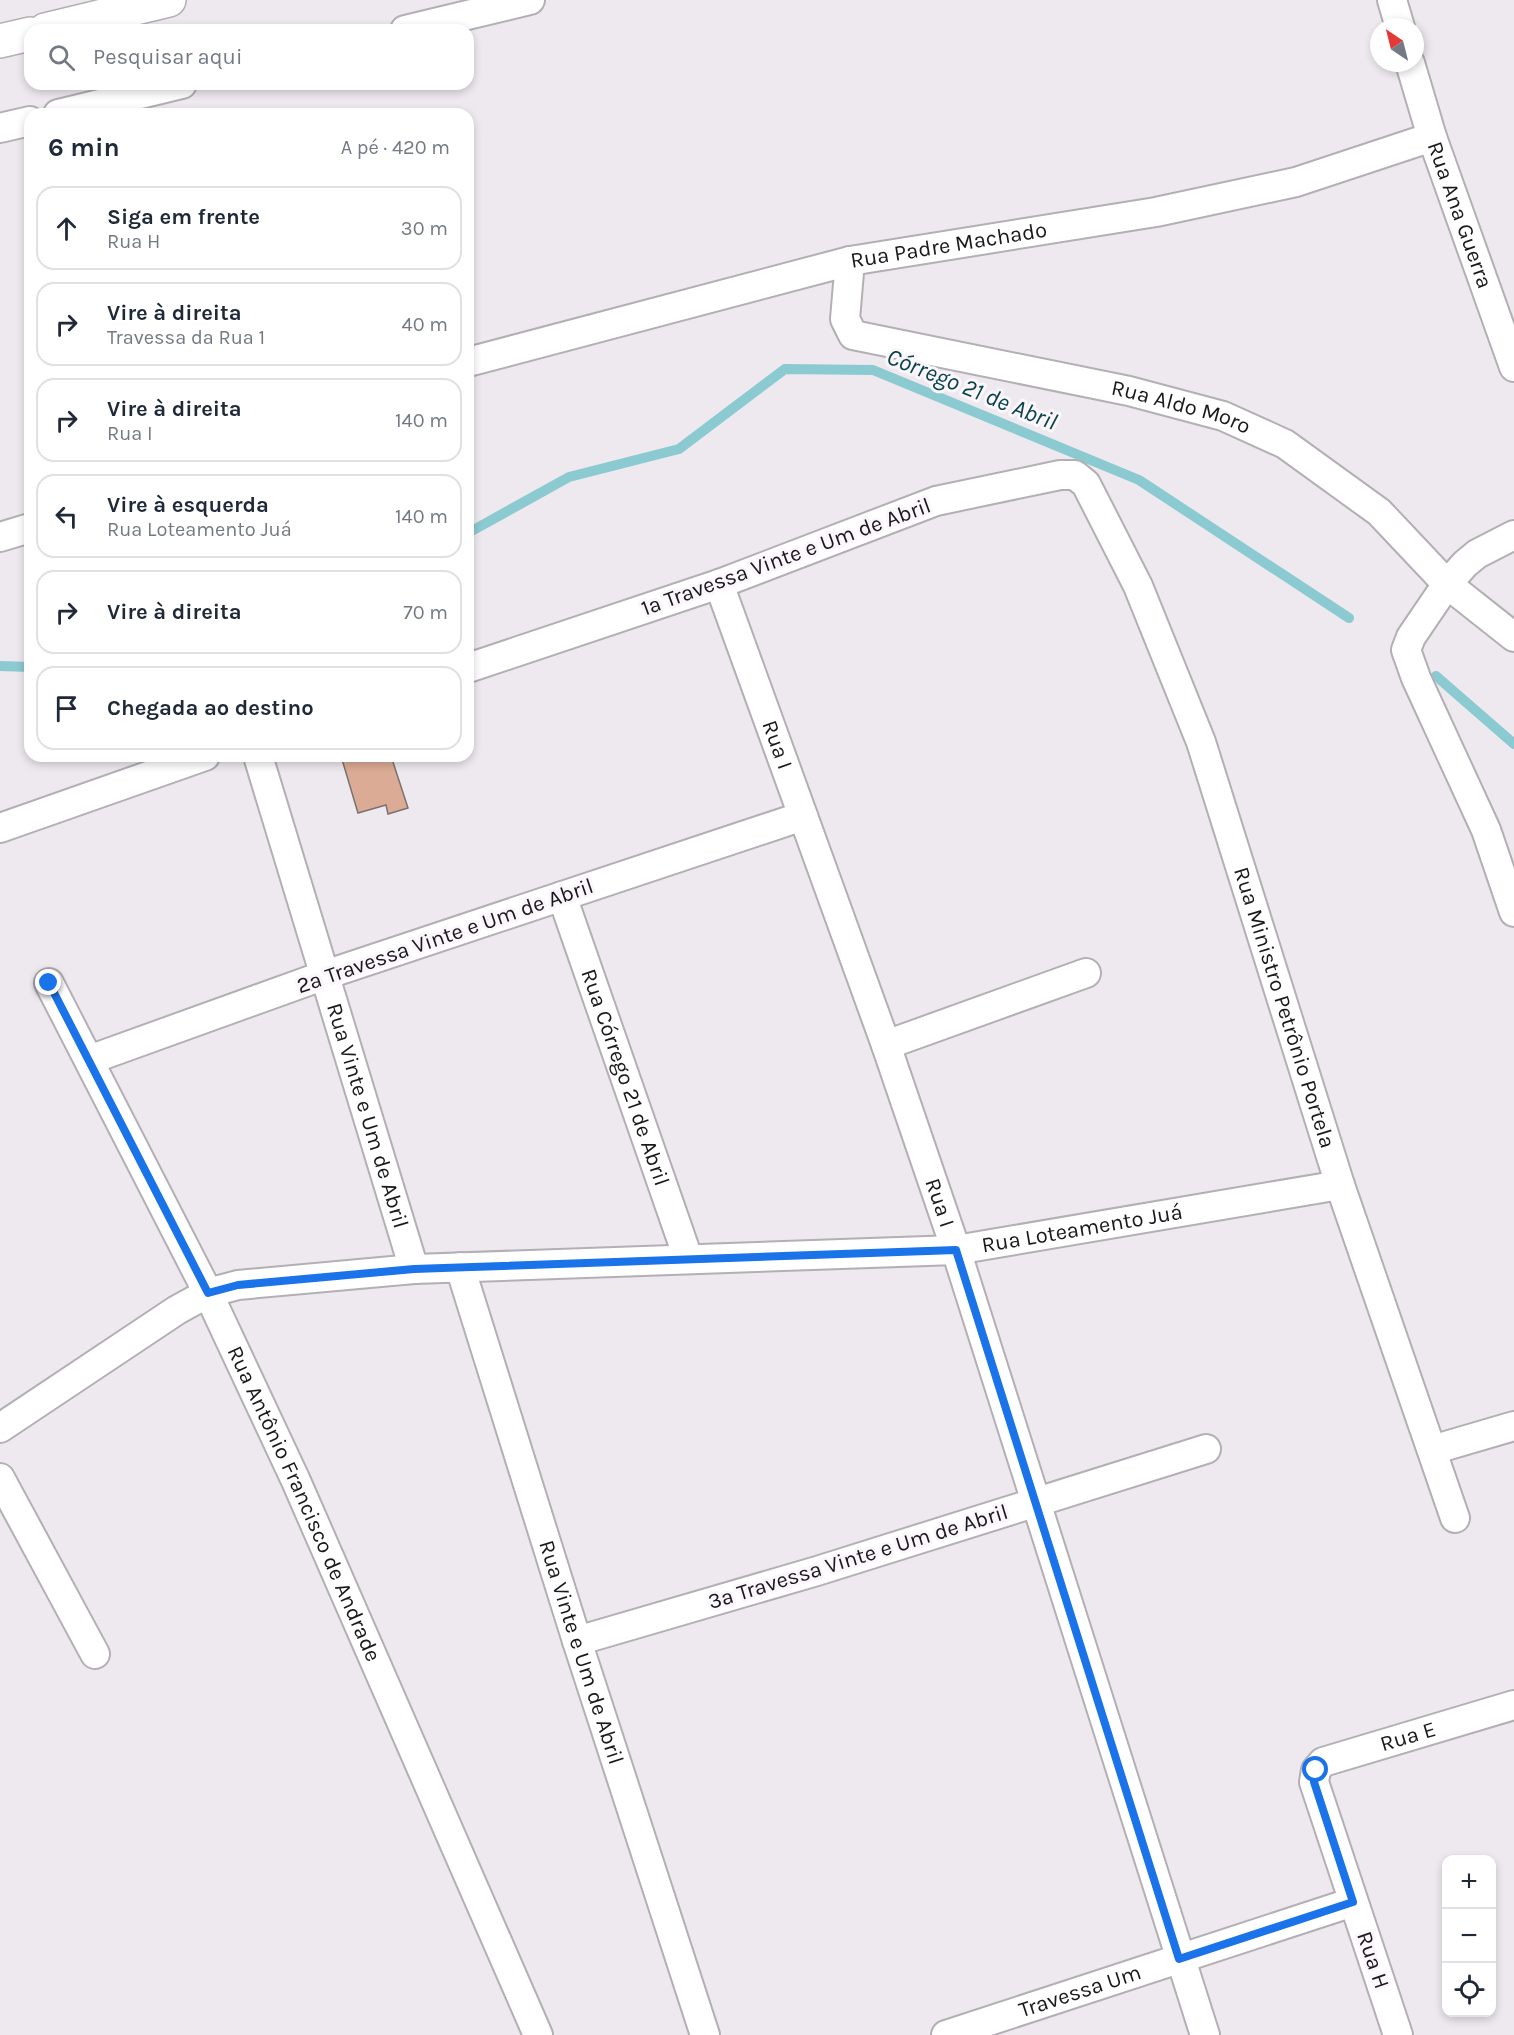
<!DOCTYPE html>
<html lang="pt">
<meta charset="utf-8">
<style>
:root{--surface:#fff;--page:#f2f2f3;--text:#1f2937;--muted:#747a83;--line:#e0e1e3}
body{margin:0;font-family:Karla,sans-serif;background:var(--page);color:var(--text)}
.controls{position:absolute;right:18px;bottom:18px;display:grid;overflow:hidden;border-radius:12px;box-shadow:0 3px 9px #0003}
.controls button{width:54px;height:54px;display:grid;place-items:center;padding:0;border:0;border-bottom:2px solid var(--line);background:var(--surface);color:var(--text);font:30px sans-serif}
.compass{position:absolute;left:1370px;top:18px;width:54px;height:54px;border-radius:50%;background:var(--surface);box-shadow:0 3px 9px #0003;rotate:325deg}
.stop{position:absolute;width:18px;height:18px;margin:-14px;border:4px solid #1a73e8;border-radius:50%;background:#fff}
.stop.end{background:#1a73e8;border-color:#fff;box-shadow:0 2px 6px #0008}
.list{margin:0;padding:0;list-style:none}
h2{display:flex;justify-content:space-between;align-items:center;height:78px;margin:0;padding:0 24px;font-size:26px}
h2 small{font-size:20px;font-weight:400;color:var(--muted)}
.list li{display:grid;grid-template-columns:39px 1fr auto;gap:18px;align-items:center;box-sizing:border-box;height:84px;margin:0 12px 12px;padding:0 12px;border:2px solid var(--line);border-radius:18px}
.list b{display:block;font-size:22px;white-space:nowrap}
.list p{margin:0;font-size:20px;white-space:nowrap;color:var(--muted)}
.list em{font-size:20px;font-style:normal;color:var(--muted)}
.icon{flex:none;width:33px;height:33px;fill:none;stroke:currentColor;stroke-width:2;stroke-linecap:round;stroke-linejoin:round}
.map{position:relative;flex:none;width:1514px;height:2035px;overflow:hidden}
.search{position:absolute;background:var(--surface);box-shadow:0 3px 9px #0003;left:24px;top:24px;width:450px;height:66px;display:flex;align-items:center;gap:15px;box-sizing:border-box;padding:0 21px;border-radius:18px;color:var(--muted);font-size:22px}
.panel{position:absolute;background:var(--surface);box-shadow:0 3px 9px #0003;left:24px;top:108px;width:450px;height:654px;border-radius:18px}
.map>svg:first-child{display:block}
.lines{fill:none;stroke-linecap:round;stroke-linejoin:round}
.stream{stroke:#8acad0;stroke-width:10}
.building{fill:#dcab95;stroke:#797370;stroke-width:1.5}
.minor-casing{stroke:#b3afb4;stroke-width:32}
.primary-casing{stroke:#b3afb4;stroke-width:36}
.minor{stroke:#fff;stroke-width:28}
.primary{stroke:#fff;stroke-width:33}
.route{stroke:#1a73e8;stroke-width:8}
.labels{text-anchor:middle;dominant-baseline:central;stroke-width:6;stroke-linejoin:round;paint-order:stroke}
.street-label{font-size:22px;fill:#19181a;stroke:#fbf6fc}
.water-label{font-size:24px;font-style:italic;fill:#074449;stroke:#fbf6fc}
</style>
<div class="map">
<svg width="1514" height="2035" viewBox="0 0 1514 2035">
<rect width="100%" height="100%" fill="#ede9ef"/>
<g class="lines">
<path class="stream" d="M468,533L569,477L679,449L785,369L873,370L1139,480L1349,618
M0,666L30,667
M1436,676L1514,744"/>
</g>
<path class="building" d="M341,756H391L408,808L388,814L386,805L358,813Z"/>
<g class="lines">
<g class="minor-casing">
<g id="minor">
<path d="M1392,0L1400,27"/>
<path d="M405,30L530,0"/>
<path id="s1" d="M1410,63L1432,137L1514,367"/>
<path d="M58,114L182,84"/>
<path d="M0,128L30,121"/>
<path id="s2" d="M850,261L845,319L853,335L1129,391L1223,416L1285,444L1379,512L1447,584L1514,637"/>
<path id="s3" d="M468,362L850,261L1156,212L1296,182L1432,137"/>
<path d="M1514,535L1477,554L1465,564L1447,584L1411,637L1406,650L1416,678L1486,830L1514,912"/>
<path d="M0,537L30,528"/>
<path id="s4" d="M719,584L886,1045L956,1250L1205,2035"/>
<path id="s5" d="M468,668L719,584L936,501L1060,475H1075L1086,484L1138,586L1201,742L1340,1185L1455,1518"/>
<path id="s6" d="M258,756L414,1269"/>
<path d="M0,828L205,756"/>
<path id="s7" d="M562,896L688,1258"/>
<path id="s8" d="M49,983L208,1293L296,1481L538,2035"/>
<path d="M886,1045L1086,973"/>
<path d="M89,1060L325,975L803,816"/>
<path id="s9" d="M460,1267L577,1641L705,2035"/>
<path id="s10" d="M0,1428L177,1310L208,1293L238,1285L414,1269L956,1250L1340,1185"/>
<path d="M1432,1450L1514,1426"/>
<path d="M0,1478L95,1654"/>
<path d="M577,1641L817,1571L1206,1449"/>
<path id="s11" d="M946,2035L1353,1902"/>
<path id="s12" d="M1398,2035L1314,1782L1316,1770L1323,1762L1514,1705"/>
</g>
</g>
<g class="primary-casing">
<path id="primary" d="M45,30L169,0
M0,41L30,34"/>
</g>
<use href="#minor" class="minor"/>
<use href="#primary" class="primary"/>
</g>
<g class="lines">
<path class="route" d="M49,983L208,1293L238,1285L414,1269L956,1250L1179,1959L1353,1902L1314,1782L1316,1770"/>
</g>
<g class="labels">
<g class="street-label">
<text stroke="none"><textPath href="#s1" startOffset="160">Rua Ana Guerra</textPath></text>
<text stroke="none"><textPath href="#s3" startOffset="495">Rua Padre Machado</textPath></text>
<text stroke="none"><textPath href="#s2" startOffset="412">Rua Aldo Moro</textPath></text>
<text transform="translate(786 557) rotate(-20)">1ª Travessa Vinte e Um de Abril</text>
<text stroke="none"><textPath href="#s4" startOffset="171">Rua I</textPath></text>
<text transform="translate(445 936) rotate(-19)">2ª Travessa Vinte e Um de Abril</text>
<text stroke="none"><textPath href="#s5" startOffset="1214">Rua Ministro Petrônio Portela</textPath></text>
<text stroke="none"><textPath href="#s7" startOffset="192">Rua Córrego 21 de Abril</textPath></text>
<text stroke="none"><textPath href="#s6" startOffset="376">Rua Vinte e Um de Abril</textPath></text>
<text stroke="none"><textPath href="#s4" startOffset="657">Rua I</textPath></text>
<text stroke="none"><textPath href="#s10" startOffset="1126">Rua Loteamento Juá</textPath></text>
<text stroke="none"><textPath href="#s8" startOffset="580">Rua Antônio Francisco de Andrade</textPath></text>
<text transform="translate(858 1557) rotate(-17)">3ª Travessa Vinte e Um de Abril</text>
<text stroke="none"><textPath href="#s9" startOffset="404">Rua Vinte e Um de Abril</textPath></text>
<text stroke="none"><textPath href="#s12" startOffset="378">Rua E</textPath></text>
<text transform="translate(1373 1960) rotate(71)">Rua H</text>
<text stroke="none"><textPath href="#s11" startOffset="141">Travessa Um</textPath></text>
</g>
<g class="water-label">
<text transform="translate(972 389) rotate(22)">Córrego 21 de Abril</text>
</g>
</g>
</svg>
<div class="controls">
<button>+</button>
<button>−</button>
<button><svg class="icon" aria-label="locate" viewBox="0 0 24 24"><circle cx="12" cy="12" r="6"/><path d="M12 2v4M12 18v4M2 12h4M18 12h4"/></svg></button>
</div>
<svg class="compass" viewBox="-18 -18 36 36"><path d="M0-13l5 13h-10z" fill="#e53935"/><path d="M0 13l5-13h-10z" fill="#747a83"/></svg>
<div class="stop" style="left:1316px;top:1770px"></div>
<div class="stop end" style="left:49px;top:983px"></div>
<div class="search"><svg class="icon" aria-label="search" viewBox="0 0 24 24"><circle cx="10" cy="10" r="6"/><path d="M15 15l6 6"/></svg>Pesquisar aqui</div>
<section class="panel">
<h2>6 min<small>A pé · 420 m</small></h2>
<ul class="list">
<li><svg class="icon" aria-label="ahead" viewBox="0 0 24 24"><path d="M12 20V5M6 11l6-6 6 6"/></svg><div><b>Siga em frente</b><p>Rua H</p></div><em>30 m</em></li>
<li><svg class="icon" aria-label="right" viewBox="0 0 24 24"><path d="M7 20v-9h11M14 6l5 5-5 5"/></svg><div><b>Vire à direita</b><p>Travessa da Rua 1</p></div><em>40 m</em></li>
<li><svg class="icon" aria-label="right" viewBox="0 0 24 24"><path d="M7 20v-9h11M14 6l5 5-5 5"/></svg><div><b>Vire à direita</b><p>Rua I</p></div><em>140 m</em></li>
<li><svg class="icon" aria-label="left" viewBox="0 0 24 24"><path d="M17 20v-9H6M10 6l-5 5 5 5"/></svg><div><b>Vire à esquerda</b><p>Rua Loteamento Juá</p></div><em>140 m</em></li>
<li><svg class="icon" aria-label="right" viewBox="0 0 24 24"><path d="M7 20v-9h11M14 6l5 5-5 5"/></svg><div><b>Vire à direita</b></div><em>70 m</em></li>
<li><svg class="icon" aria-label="arrive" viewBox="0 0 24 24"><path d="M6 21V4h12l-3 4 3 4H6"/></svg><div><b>Chegada ao destino</b></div></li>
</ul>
</section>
</div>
